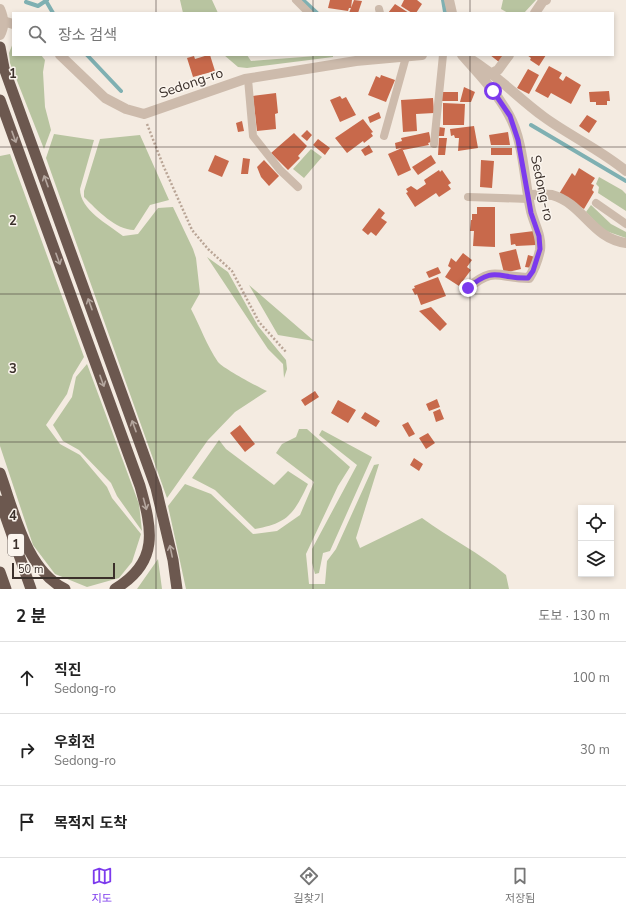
<!DOCTYPE html>
<html lang="ko">
<meta charset="utf-8">
<style>
:root{--surface:#fff;--page:#f2f2f2;--text:#222;--muted:#767676;--line:#e0e0e0;--accent:#7c3aed}
body{margin:0;font-family:"Nunito Sans","Noto Sans KR",sans-serif;background:var(--page);color:var(--text)}
.controls{position:absolute;right:12px;bottom:12px;display:grid;overflow:hidden;border-radius:0px;box-shadow:0 2px 6px #0003}
.controls button{width:36px;height:36px;display:grid;place-items:center;padding:0;border:0;border-bottom:1px solid var(--line);background:var(--surface);color:var(--text);font:20px sans-serif}
.scale{position:absolute;left:12px;bottom:10px;width:103px;box-sizing:border-box;padding-left:4px;border:2px solid #3b302b;border-top:0;font-size:11px;line-height:14px;white-space:nowrap;color:#3b302b;-webkit-text-stroke:3px #fbf5ee;paint-order:stroke}
.stop{position:absolute;width:12px;height:12px;margin:-9px;border:3px solid #7c3aed;border-radius:50%;background:#fff}
.stop.end{background:#7c3aed;border-color:#fff;box-shadow:0 1px 4px #0008}
.list{margin:0;padding:0;list-style:none}
h2{display:flex;justify-content:space-between;align-items:center;height:52px;margin:0;padding:0 16px;font-size:17px}
h2 small{font-size:13px;font-weight:400;color:var(--muted)}
.list li{display:grid;grid-template-columns:26px 1fr auto;gap:12px;align-items:center;box-sizing:border-box;height:72px;padding:0 16px;border-top:1px solid var(--line)}
.list b{display:block;font-size:15px;white-space:nowrap}
.list p{margin:0;font-size:13px;white-space:nowrap;color:var(--muted)}
.list em{font-size:13px;font-style:normal;color:var(--muted)}
.icon{flex:none;width:22px;height:22px;fill:none;stroke:currentColor;stroke-width:2;stroke-linecap:round;stroke-linejoin:round}
.map{position:relative;flex:none;width:626px;height:589px;overflow:hidden}
.search{position:absolute;background:var(--surface);box-shadow:0 2px 6px #0003;left:12px;right:12px;top:12px;height:44px;display:flex;align-items:center;gap:10px;box-sizing:border-box;padding:0 14px;border-radius:0px;color:var(--muted);font-size:15px}
.sheet{height:268px;background:var(--surface)}
nav{display:flex;justify-content:space-around;align-items:center;box-sizing:border-box;height:56px;border-top:1px solid var(--line);background:var(--surface);font-size:11px;color:var(--muted)}
nav a{display:grid;justify-items:center;gap:2px}
nav .on{color:var(--accent)}
.map>svg:first-child{display:block}
.green{fill:#b8c4a0}
.lines{fill:none;stroke-linecap:round;stroke-linejoin:round}
.stream{stroke:#7fb0b2;stroke-width:4}
.building{fill:#c8694b}
.path{stroke:#b9a596;stroke-width:2.5;stroke-dasharray:2 2;stroke-linecap:butt}
.service{stroke:#cdbbac;stroke-width:8}
.minor{stroke:#cdbbac;stroke-width:10}
.tertiary{stroke:#cdbbac;stroke-width:10}
.trunk{stroke:#6c584f;stroke-width:11}
.oneway{stroke:#b4a69e}
.route{stroke:#7c3aed;stroke-width:5}
.grid{fill:none;stroke:#3b302b;stroke-width:1;stroke-opacity:0.55}
.labels{text-anchor:middle;dominant-baseline:central;stroke-width:3;stroke-linejoin:round;paint-order:stroke}
.shield{fill:#fbf5ee;stroke:#756b66;stroke-width:1}
.shield-label{font-size:13px;font-weight:bold;fill:#3b302b}
.street-label{font-size:14px;fill:#3b302b;stroke:#fbf5ee}
.grid-label{font-size:13px;text-anchor:middle;font-weight:bold;fill:#3b302b;stroke:#fbf5ee;stroke-width:3;stroke-linejoin:round;paint-order:stroke}
</style>
<div class="map">
<svg width="626" height="589" viewBox="0 0 626 589">
<rect width="100%" height="100%" fill="#f4ebe1"/>
<path class="green" d="M180,0H212L218,13H183Z
M503,0H536L524,13H508L501,9Z
M13,43V55H41L45,60L43,72L45,107L51,130L44,149L10,63L9,53Z
M224,55H247L251,61L329,55H333V57L247,68L238,67Z
M54,134L94,140L80,189C80,210 108,224 123,236L138,234L158,208L173,207L193,249L196,258L200,293L191,309C200,326 207,346 218,362C224,369 258,387 267,391L235,412L208,440L167,498L46,158Z
M140,135L169,200L150,205L134,230C116,230 97,210 84,197V191L100,139Z
M311,149L322,157L304,178L293,169Z
M10,154L84,357L73,375L67,394L46,425L60,444L80,455L107,487L112,498L141,534L132,562L119,578L87,587L55,574L33,545L0,446V156Z
M599,177L622,190L626,194V211L598,193L599,187L596,184Z
M591,205L611,224L626,232V238L603,230L586,212Z
M207,257L228,272L258,326L286,360L287,369L284,378L283,364L268,349Z
M249,285L314,341L278,335Z
M87,364L139,504L142,531L117,496L111,483L79,450L63,441L53,425L72,397L76,377Z
M299,429H307L350,467L338,486L306,554L309,584H325L327,561L336,549L374,465L379,464L356,538L360,548L422,518C449,538 480,553 506,575L509,589H186L168,506L185,484L211,494L253,534L277,531L300,515L314,482L276,453L282,444L296,437Z
M322,430L372,457L330,551L323,553L319,573L315,574L312,563V549L357,465L319,435Z
M219,440L226,449L274,485L288,471L308,484C294,513 289,523 255,529L215,490L192,478Z
M158,559L162,589H137Z"/>
<g class="lines">
<path class="stream" d="M303,0L317,13
M443,0L445,12
M46,1L53,13
M26,2L38,6L47,0
M87,55L121,91
M531,125L626,181"/>
</g>
<path class="building" d="M330,0H352L351,8H349L348,11L328,8Z
M354,0L362,1L358,13H349Z
M404,0H417L422,4L416,13H412L401,6Z
M395,4L409,13H388Z
M208,55H210L215,71L193,77L187,58L194,56L195,59Z
M490,55H504L499,62Z
M527,55H546L539,66L530,60L531,58Z
M549,66L562,73L559,78L563,81L566,76L581,85L571,104L551,93L548,98L535,91Z
M528,69L539,75L529,94L517,88Z
M381,75L395,80L386,102L368,95L376,76L380,78Z
M464,87L475,92L471,102H460Z
M609,91L610,101H607V105H596V102H590L589,92Z
M442,92H458V101H442Z
M276,93L278,113L275,114L276,129L257,131L253,96Z
M340,96L342,99L346,97L356,115L340,122L330,100Z
M433,98L434,113L416,114L417,131L403,132L401,100Z
M443,103L465,104L464,125H443Z
M379,112L381,118L370,123L368,117Z
M587,115L597,121L589,133L579,126Z
M363,119L373,132L371,133L373,136L364,143L363,141L347,153L335,138Z
M242,121L244,131L238,132L236,123Z
M474,126L478,148L458,151L459,138H455L454,135L451,136L450,129Z
M439,127L445,128L444,136H438Z
M307,130L312,135L307,141L301,136Z
M429,132L431,142L428,143L429,145L403,150L402,148L396,149L395,143L402,141L401,138Z
M508,132L510,145H491L489,135Z
M294,133L307,146L298,156L300,158L288,170L271,153Z
M439,138H447L445,155H438Z
M318,139L330,148L325,155L313,145Z
M369,145L373,152L365,156L361,150Z
M402,148L411,170L398,176L388,154Z
M491,148H512V155H491Z
M215,155L229,161L222,177L208,171Z
M431,155L436,163L418,175L412,167Z
M243,158L250,159L248,174H241Z
M264,160L279,176L269,186L261,177L257,167Z
M481,160L494,161L492,188L480,187Z
M579,168L595,178L591,184L594,185L592,190L594,192L584,209L559,194L572,173L575,176Z
M439,170L440,172L442,170L451,183L448,185L451,189L439,197L436,193L415,207L406,193L408,192L406,189L411,186L417,190L426,184L424,180Z
M477,207H495V247L473,246L474,231H470L471,220H472V214H477Z
M379,208L385,213L381,218L387,222L376,236L371,232L368,235L362,230Z
M534,231L536,245L516,246L515,244L511,245L510,234Z
M516,249L521,269L504,273L499,253Z
M463,253L472,260L467,267L471,270L459,286L445,277L451,268L448,266L451,258L456,262Z
M528,255L535,257L532,268L525,267Z
M438,267L441,273L429,278L426,272Z
M438,277L446,296L421,305L417,294L415,295L412,289L415,288L414,286Z
M431,307L447,324L440,331L419,311Z
M315,391L319,397L305,406L301,400Z
M437,399L440,407L429,411L426,404Z
M338,400L356,410L348,423L331,413Z
M440,409L444,419L436,422L433,412Z
M365,412L380,421L376,427L361,418Z
M408,422L415,434L409,437L402,425Z
M240,425L255,444L245,452L230,433Z
M428,433L435,443L426,449L419,438Z
M414,458L423,464L419,471L410,465Z"/>
<g class="lines">
<path class="path" d="M147,124L163,165L192,230L208,249L232,271L259,322L286,352"/>
<path class="service" d="M296,0L309,13
M379,9L380,13
M248,79L253,136L280,170L298,187
M384,136L406,57
M434,144L443,55
M468,197L529,199
M596,203L626,224"/>
<path class="minor" d="M449,0L452,13
M535,13L543,1L546,0
M3,21L13,24
M60,55L105,98L126,109L144,114L245,79L356,61L422,55
M462,55C479,74 497,93 509,115C524,142 524,181 531,211C534,224 542,236 540,250C538,259 534,270 529,278C498,278 495,265 468,288
M472,60C498,76 519,99 544,117C570,136 601,150 626,171
M492,73L498,70L509,55
M528,195C535,195 545,194 552,195C584,204 591,238 626,243"/>
<path class="tertiary" d="M0,9C4,18 5,26 0,35"/>
<path class="trunk" d="M0,47L4,68L156,488L173,560L177,589
M0,100L140,486C152,529 160,562 115,589
M0,473C14,511 26,570 65,589
M0,501L31,589
M0,572L6,589"/>
</g>
<defs><path id="oneway-shaft" d="M-6 0H5M1.5-3L5.5 0L1.5 3" fill="none" stroke-width="1.6" stroke-linecap="round" stroke-linejoin="round"/></defs>
<g class="oneway">
<use href="#oneway-shaft" transform="translate(14 137) rotate(70)"/>
<use href="#oneway-shaft" transform="translate(46 181) rotate(-110)"/>
<use href="#oneway-shaft" transform="translate(58 259) rotate(70)"/>
<use href="#oneway-shaft" transform="translate(90 304) rotate(-110)"/>
<use href="#oneway-shaft" transform="translate(102 381) rotate(70)"/>
<use href="#oneway-shaft" transform="translate(134 426) rotate(-110)"/>
<use href="#oneway-shaft" transform="translate(145 504) rotate(75)"/>
<use href="#oneway-shaft" transform="translate(171 551) rotate(-102)"/>
</g>
<g class="lines">
<path class="route" d="M468,288C495,265 498,279 528,278L533,271L540,249L539,236L531,213L518,140L510,116L493,91"/>
</g>
<path class="grid" d="M156,0V13M313,0V13M470,0V13M156,55V589M313,55V589M470,55V589M0,147H626M0,294H626M0,442H626"/>
<g class="labels">
<rect class="shield" x="8" y="534" width="16" height="22" rx="3"/>
<g class="shield-label">
<text x="16" y="545">1</text>
</g>
<g class="street-label">
<text transform="translate(191 83) rotate(-19)">Sedong-ro</text>
<text transform="translate(542 188) rotate(78)">Sedong-ro</text>
</g>
</g>
<g class="grid-label">
<text x="13" y="78">1</text>
<text x="13" y="225">2</text>
<text x="13" y="373">3</text>
<text x="13" y="520">4</text>
</g>
</svg>
<div class="controls">
<button><svg class="icon" aria-label="locate" viewBox="0 0 24 24"><circle cx="12" cy="12" r="6"/><path d="M12 2v4M12 18v4M2 12h4M18 12h4"/></svg></button>
<button><svg class="icon" aria-label="layers" viewBox="0 0 24 24"><path d="M12 4l9 5-9 5-9-5zM3 14l9 5 9-5"/></svg></button>
</div>
<div class="scale">50 m</div>
<div class="stop" style="left:493px;top:91px"></div>
<div class="stop end" style="left:468px;top:288px"></div>
<div class="search"><svg class="icon" aria-label="search" viewBox="0 0 24 24"><circle cx="10" cy="10" r="6"/><path d="M15 15l6 6"/></svg>장소 검색</div>
</div>
<section class="sheet">
<h2>2 분<small>도보 · 130 m</small></h2>
<ul class="list">
<li><svg class="icon" aria-label="ahead" viewBox="0 0 24 24"><path d="M12 20V5M6 11l6-6 6 6"/></svg><div><b>직진</b><p>Sedong-ro</p></div><em>100 m</em></li>
<li><svg class="icon" aria-label="right" viewBox="0 0 24 24"><path d="M7 20v-9h11M14 6l5 5-5 5"/></svg><div><b>우회전</b><p>Sedong-ro</p></div><em>30 m</em></li>
<li><svg class="icon" aria-label="arrive" viewBox="0 0 24 24"><path d="M6 21V4h12l-3 4 3 4H6"/></svg><div><b>목적지 도착</b></div></li>
</ul>
</section>
<nav>
<a class="on"><svg class="icon" aria-label="map" viewBox="0 0 24 24"><path d="M3 6l6-2 6 2 6-2v14l-6 2-6-2-6 2zM9 4v14M15 6v14"/></svg>지도</a>
<a><svg class="icon" aria-label="directions" viewBox="0 0 24 24"><path d="M12 3l9 9-9 9-9-9zM9 14v-3h6M13 9l2 2-2 2"/></svg>길찾기</a>
<a><svg class="icon" aria-label="saved" viewBox="0 0 24 24"><path d="M7 4h10v16l-5-4-5 4z"/></svg>저장됨</a>
</nav>
